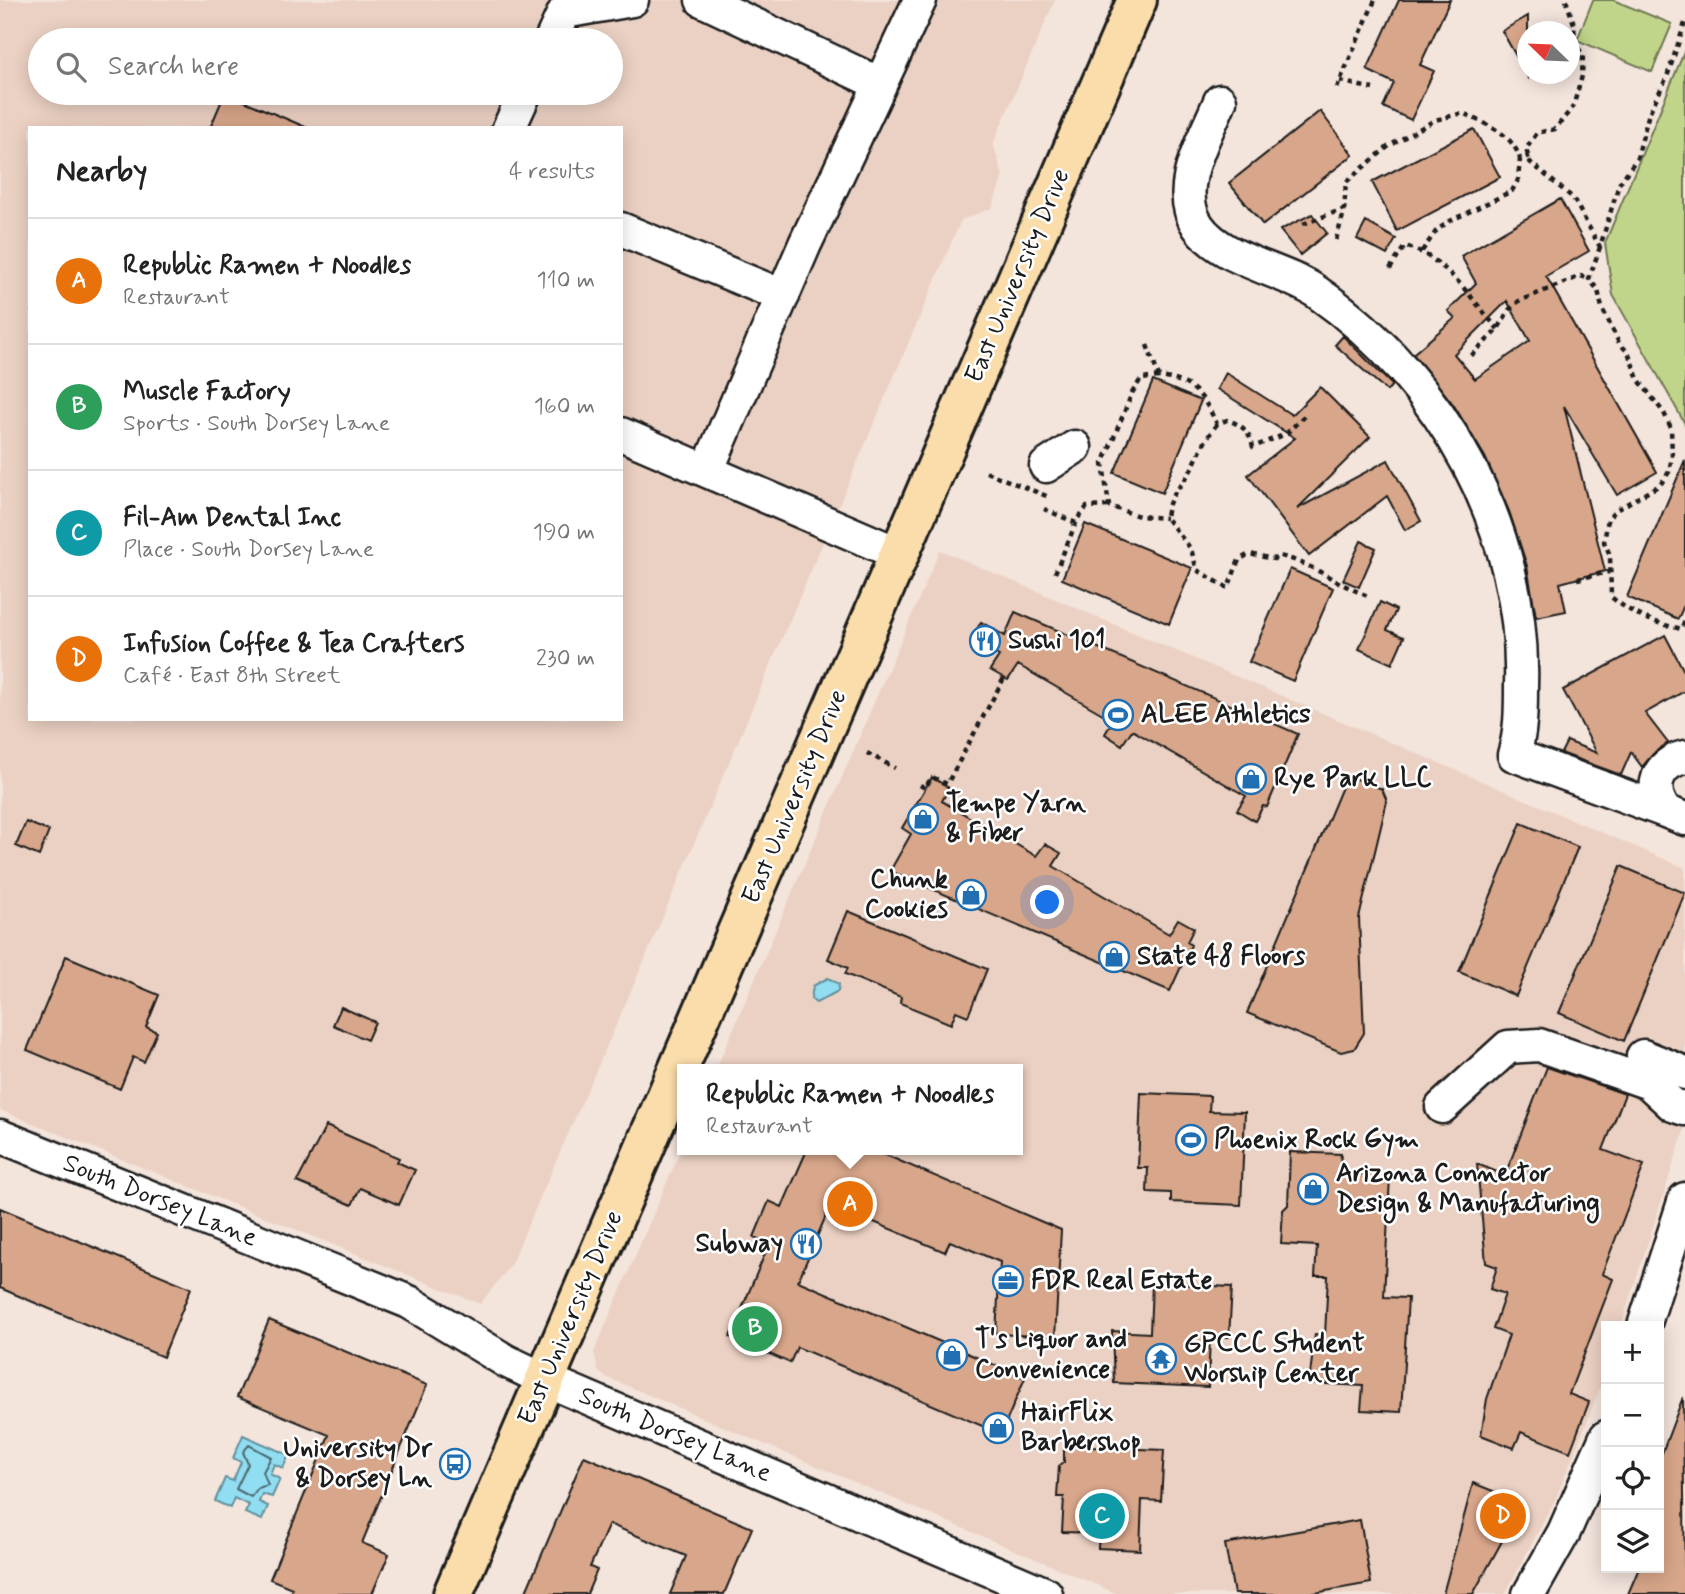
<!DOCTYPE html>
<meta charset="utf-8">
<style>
:root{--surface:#fff;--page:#f6f6f6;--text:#222;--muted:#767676;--line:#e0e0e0;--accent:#1f6fb2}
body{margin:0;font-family:Mynerve,sans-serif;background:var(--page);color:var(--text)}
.controls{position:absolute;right:21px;bottom:21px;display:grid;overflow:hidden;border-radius:0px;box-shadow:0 4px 18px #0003}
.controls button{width:63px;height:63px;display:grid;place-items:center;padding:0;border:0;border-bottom:2px solid var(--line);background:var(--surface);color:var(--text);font:35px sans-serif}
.compass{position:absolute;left:1517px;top:21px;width:63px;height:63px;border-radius:50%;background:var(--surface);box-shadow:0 4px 18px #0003;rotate:293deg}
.you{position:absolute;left:1048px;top:903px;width:24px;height:24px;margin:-18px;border:5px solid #fff;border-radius:50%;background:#1a73e8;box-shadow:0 0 0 10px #1a73e833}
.badge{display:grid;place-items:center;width:46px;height:46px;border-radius:50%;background:var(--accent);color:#fff;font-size:23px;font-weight:700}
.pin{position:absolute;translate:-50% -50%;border:4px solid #fff;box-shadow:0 2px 7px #0006}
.popup{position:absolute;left:677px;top:1064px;width:346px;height:91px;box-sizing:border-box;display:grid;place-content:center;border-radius:0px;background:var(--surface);filter:drop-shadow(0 2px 5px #0005);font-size:23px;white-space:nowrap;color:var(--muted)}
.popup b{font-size:26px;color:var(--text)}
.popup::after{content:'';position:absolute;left:50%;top:100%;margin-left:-14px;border:14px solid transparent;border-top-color:var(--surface)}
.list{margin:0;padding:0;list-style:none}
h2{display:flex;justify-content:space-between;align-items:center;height:91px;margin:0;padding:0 28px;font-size:30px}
h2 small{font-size:23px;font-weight:400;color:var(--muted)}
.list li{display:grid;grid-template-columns:46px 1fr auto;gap:21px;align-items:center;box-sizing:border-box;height:126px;padding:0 28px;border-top:2px solid var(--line)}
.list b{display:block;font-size:26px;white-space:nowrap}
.list p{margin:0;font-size:23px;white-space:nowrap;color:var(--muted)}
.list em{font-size:23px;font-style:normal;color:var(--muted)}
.icon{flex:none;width:38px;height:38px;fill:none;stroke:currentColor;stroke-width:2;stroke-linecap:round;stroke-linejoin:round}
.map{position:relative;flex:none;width:1685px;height:1594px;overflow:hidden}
.search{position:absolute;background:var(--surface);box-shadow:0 4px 18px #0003;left:28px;top:28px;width:595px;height:77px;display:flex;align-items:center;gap:18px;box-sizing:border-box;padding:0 24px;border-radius:38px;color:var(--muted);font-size:26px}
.panel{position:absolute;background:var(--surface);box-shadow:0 4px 18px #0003;left:28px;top:126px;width:595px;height:595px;border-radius:0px}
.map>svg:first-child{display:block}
.built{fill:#ebd1c3;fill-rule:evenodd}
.green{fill:#c1d58a;stroke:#6e7853;stroke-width:2}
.water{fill:#91ddf1;stroke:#62909c;stroke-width:2}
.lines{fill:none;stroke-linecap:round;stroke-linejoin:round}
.shore{stroke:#4b6971;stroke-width:2}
.building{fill:#d8a68a;stroke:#1c1c1c;stroke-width:2;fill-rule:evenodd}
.minor-casing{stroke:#1c1c1c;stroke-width:37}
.major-casing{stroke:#1c1c1c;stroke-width:44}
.path{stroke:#1c1c1c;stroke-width:4.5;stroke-dasharray:5 5;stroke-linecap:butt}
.minor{stroke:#fff;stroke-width:32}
.major{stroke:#faddab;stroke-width:38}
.labels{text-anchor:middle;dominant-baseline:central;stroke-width:5;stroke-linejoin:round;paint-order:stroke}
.street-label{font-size:26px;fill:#1c1c1c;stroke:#fff}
.poi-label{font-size:26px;font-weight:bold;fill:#1c1c1c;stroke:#fff;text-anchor:start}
</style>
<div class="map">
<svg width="1685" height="1594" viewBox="0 0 1685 1594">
<rect width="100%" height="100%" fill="#f3e4dc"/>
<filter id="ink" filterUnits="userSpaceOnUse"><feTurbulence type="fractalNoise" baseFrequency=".0143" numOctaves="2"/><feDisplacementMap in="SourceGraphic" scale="14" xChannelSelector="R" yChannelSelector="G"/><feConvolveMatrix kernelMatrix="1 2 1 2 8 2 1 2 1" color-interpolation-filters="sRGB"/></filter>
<g filter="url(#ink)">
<path class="built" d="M0,0H1055L993,144L1003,176L992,208L961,220L638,975L510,1266L480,1304L0,1110ZM40,40H611V93H40ZM30,128H621V719H30Z
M940,550L1685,868V1128L1621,1326H1606V1371L1589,1417L1556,1498L1505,1594H1118L604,1376L598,1371L594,1352L682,1147L1018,1150V1069H716Z"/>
<path class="green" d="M1593,0H1613L1672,24L1652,72L1577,40Z
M1685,50V424L1613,295L1605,243Z"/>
<path class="water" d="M828,978L839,984L838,991L816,1003L811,999L813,986Z
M243,1435L289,1455L283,1468L274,1464L270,1474L280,1479L272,1497L262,1494L259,1502L268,1506L262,1520L245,1513L249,1505L234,1498L230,1508L215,1501L225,1478L233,1481L241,1462L233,1458Z"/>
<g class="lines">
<path class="shore" d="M249,1445L271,1457L263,1472L268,1485L258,1488L251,1497L236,1489L248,1464L243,1452Z"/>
</g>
<path class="building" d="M1399,0H1450L1420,65L1434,71L1411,120L1383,107L1394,83L1367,70Z
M1528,16V77L1502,31Z
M225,93H247L244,101L308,128H210Z
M1320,111L1353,155L1263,225L1229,183Z
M1474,129L1500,177L1397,231L1372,182Z
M1560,199L1589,251L1546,276L1657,472L1617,495L1564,406L1605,571L1560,583L1566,611L1536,617L1527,566L1509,511L1485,457L1453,404L1413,354L1455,318L1448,311L1476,283L1461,256ZM1507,301L1530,341L1475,379L1454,354Z
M1312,214L1327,233L1300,255L1280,230Z
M1366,222L1396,239L1387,255L1357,239Z
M1343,336L1392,385L1387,391L1335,345Z
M1226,373L1292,415L1320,387L1370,437L1297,509L1388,460L1421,521L1405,530L1387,496L1309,556L1248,475L1295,438L1217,389Z
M1153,381L1201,401L1162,493L1114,473Z
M1685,460V603L1678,619L1627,597Z
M1085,524L1192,568L1169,624L1062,579Z
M1361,541L1376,548L1359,587L1343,580Z
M1290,569L1333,588L1293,681L1249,662Z
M1380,602L1396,610L1387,630L1404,637L1392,664L1359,649Z
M1015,612L1298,734L1267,807L1263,806L1255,821L1237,810L1246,796L1132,730L1122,745L1105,734L1113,720L1018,665L1008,680L990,670L999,656L971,640L981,622L1005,636Z
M1665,635L1685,673V691L1645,713L1668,743L1655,752L1642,767L1631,752L1621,775L1561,753L1567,741L1597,753L1563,690Z
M1347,775L1382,789L1387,801L1359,918L1364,1033L1354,1049L1341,1052L1247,1013Z
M932,777L949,788L942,801L1036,856L1045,844L1061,853L1053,866L1169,934L1178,919L1194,928L1187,942L1191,945L1170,991L890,871L911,834L902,828Z
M26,822L49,831L39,856L16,846Z
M1521,823L1578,847L1516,996L1459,972Z
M1621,866L1685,893L1624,1041L1559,1013Z
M848,911L987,969L968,1016L956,1011L951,1024L900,1003L901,997L845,974L848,968L828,959Z
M66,956L159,995L146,1027L157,1032L144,1062L133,1057L120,1089L27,1050Z
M341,1007L375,1022L367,1040L333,1025Z
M1547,1067L1625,1094L1603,1150L1644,1165L1602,1274L1613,1279L1569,1394L1589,1402L1570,1452L1521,1432L1514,1448L1481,1435L1487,1399L1509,1335L1493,1329L1505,1294L1490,1289L1497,1267L1486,1263L1477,1164L1505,1175Z
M1141,1093L1210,1096L1209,1111L1245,1112L1241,1205L1171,1202V1193L1147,1192L1148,1168H1138Z
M326,1126L399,1158L397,1162L415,1170L399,1205L360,1188L352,1205L297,1182Z
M807,1150H874L1061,1230L1055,1337L996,1334L1000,1262L950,1241L945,1252L831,1204L798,1281L1025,1378L1001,1434L797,1347L790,1363L730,1337L769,1244L754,1237L769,1201L782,1207Z
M1290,1152L1341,1154L1339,1173L1390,1176L1384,1297L1408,1298L1401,1412L1361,1410L1363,1386L1309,1383L1315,1334L1325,1335L1328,1276H1315L1317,1246L1281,1244L1283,1210L1288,1205Z
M0,1208L191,1288L163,1357L0,1288Z
M1152,1283L1232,1287L1229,1337L1210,1336L1208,1387L1114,1383L1112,1331L1150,1333Z
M269,1320L427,1385L362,1543L389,1554L372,1594H290L292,1588L270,1579L329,1435L237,1397Z
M1683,1397L1685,1594H1628L1639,1568H1659V1461Z
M1064,1446L1164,1450L1161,1501L1142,1500L1140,1550L1098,1548L1099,1533L1062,1532L1064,1497H1057L1059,1466L1064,1462Z
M584,1456L752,1528L724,1594H670L686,1556L609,1524L590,1567L597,1570L587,1594H525Z
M1473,1483L1523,1503L1473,1594H1443Z
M1360,1520L1371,1583L1309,1594H1234L1225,1544Z"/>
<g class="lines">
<g class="minor-casing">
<path id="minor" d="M702,0L880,84
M551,40L564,12L632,0
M1220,101C1206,137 1172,188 1198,226C1222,261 1284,269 1318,293C1443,380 1526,532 1521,686C1521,710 1521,732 1514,755L1665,811
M509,128L525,93
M621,229L783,296
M621,434L899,554
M1046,466L1075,447
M707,471L805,244L920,0
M1685,757C1657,763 1648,788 1665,811L1685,819
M1643,1056L1685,1073
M1442,1107L1508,1047L1539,1045L1649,1083L1673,1105L1685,1109
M0,1136L409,1302L506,1361L544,1379L1046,1594
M1644,1326L1685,1199
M1529,1594L1564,1532L1606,1437"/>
</g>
<g class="major-casing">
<path id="major" d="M453,1594L1137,0"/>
</g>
<path class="path" d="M1566,0L1574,24L1575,43L1583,55L1582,76L1573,107L1555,129L1537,133L1526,149L1530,162L1573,198L1600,247L1619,184L1637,158L1649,113L1667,77L1685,23
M1340,81L1373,89
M1337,88L1375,0
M1303,224L1344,209
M1336,240L1344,212L1346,182L1389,146L1435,120L1463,113C1486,125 1512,132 1520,159
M1600,247L1589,279L1598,290L1602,308L1619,343L1628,352L1638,379L1664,413L1671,428L1672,457L1669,472L1660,485L1616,510L1608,519L1604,542L1610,555L1611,597C1633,615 1654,623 1682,629L1685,620
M1422,251L1437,230L1450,221L1512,191L1518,180L1520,159L1529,156
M1390,269L1405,246C1448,259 1469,297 1498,329
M1147,345L1159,377C1194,381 1202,394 1217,424L1227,420C1243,425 1249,431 1253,447L1286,434L1307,413
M1471,356L1498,329L1509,310L1519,301L1581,276L1589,279
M1159,377L1141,379L1132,393L1103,464L1109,506L1139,516L1166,518
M1217,424C1206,438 1200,452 1192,468C1181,490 1169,491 1166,518L1191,549L1197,570L1228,588L1239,560L1249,554L1274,559L1280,556C1314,564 1336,584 1368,596
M986,472L1049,497
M1044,509L1076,523
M1055,573L1078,518L1087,507L1109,506
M1577,579L1609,572
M867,753L895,768
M920,785L925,788L932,777L947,784L1004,678"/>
<use href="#minor" class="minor"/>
<use href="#major" class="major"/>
</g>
</g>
<defs>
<g id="restaurant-ring" transform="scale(1.575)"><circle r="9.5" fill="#fff" stroke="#1f6fb2" stroke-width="1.5"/><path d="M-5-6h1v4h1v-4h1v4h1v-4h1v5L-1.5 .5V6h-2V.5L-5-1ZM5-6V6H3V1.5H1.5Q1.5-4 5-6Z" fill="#1f6fb2"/></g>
<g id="stadium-ring" transform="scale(1.575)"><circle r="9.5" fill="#fff" stroke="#1f6fb2" stroke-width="1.5"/><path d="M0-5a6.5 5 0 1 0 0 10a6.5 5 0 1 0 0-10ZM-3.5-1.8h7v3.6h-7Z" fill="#1f6fb2"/></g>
<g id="shop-ring" transform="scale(1.575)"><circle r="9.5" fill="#fff" stroke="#1f6fb2" stroke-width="1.5"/><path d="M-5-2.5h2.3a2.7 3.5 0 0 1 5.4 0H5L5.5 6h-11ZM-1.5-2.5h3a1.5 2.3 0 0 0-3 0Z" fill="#1f6fb2"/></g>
<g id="office-ring" transform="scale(1.575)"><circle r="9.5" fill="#fff" stroke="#1f6fb2" stroke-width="1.5"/><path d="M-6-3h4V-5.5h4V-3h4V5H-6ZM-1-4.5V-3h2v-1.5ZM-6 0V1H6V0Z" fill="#1f6fb2"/></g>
<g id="temple-ring" transform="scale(1.575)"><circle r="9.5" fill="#fff" stroke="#1f6fb2" stroke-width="1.5"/><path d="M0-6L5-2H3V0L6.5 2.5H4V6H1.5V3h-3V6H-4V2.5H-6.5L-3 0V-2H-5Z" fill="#1f6fb2"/></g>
<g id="bus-ring" transform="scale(1.575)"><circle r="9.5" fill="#fff" stroke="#1f6fb2" stroke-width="1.5"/><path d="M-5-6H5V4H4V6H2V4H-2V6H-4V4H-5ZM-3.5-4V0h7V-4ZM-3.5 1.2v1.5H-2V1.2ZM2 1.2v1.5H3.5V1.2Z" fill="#1f6fb2"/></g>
</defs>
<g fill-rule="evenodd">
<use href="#restaurant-ring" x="985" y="641"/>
<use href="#stadium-ring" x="1118" y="715"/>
<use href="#shop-ring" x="1251" y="779"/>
<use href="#shop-ring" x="923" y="819"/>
<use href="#shop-ring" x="971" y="895"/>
<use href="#shop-ring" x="1114" y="957"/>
<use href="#stadium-ring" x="1191" y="1140"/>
<use href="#shop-ring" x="1313" y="1189"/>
<use href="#restaurant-ring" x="806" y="1244"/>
<use href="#office-ring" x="1008" y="1281"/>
<use href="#shop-ring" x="952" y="1355"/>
<use href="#temple-ring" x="1161" y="1359"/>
<use href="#shop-ring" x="998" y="1428"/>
<use href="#bus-ring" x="455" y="1464"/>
</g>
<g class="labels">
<g class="street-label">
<text transform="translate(1018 276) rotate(-67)">East University Drive</text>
<text transform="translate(795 797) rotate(-67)">East University Drive</text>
<text transform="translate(160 1201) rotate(22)">South Dorsey Lane</text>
<text transform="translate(571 1318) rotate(-67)">East University Drive</text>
<text transform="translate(675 1435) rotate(23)">South Dorsey Lane</text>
</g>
<g class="poi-label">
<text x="1008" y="641">Sushi 101</text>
<text x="1141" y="715">ALEE Athletics</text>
<text x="1274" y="779">Rye Park LLC</text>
<text x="946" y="804">Tempe Yarn<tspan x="946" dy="30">&amp; Fiber</tspan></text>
<text x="948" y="880" text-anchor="end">Chunk<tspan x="948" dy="30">Cookies</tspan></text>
<text x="1137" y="957">State 48 Floors</text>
<text x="1214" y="1140">Phoenix Rock Gym</text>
<text x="1336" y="1174">Arizona Connector<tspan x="1336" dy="30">Design &amp; Manufacturing</tspan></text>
<text x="783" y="1244" text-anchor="end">Subway</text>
<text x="1031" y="1281">FDR Real Estate</text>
<text x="975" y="1340">T's Liquor and<tspan x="975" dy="30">Convenience</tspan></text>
<text x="1184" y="1344">GPCCC Student<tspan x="1184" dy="30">Worship Center</tspan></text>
<text x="1021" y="1413">HairFlix<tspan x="1021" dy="30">Barbershop</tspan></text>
<text x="432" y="1449" text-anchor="end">University Dr<tspan x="432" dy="30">&amp; Dorsey Ln</tspan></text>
</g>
</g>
</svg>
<div class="controls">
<button>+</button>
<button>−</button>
<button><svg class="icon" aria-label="locate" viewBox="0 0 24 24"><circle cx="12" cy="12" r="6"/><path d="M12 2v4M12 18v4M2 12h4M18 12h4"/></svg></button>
<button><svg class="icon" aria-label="layers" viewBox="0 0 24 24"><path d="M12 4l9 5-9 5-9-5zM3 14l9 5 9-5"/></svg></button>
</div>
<svg class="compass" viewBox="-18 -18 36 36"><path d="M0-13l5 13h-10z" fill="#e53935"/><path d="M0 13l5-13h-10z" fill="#767676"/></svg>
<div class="you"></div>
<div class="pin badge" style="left:850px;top:1204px;background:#e8710a">A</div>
<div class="popup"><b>Republic Ramen + Noodles</b>Restaurant</div>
<div class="pin badge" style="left:755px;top:1329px;background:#2e9e5b">B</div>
<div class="pin badge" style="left:1102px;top:1516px;background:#0f9aa8">C</div>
<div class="pin badge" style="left:1503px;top:1516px;background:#e8710a">D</div>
<div class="search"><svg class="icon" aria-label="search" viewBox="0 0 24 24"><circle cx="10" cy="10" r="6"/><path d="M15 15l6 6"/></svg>Search here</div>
<section class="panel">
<h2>Nearby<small>4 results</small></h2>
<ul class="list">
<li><span class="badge" style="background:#e8710a">A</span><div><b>Republic Ramen + Noodles</b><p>Restaurant</p></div><em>110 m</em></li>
<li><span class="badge" style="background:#2e9e5b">B</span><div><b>Muscle Factory</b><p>Sports · South Dorsey Lane</p></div><em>160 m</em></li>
<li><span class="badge" style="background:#0f9aa8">C</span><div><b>Fil-Am Dental Inc</b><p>Place · South Dorsey Lane</p></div><em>190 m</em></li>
<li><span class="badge" style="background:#e8710a">D</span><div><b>Infusion Coffee &amp; Tea Crafters</b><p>Café · East 8th Street</p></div><em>230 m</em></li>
</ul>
</section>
</div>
